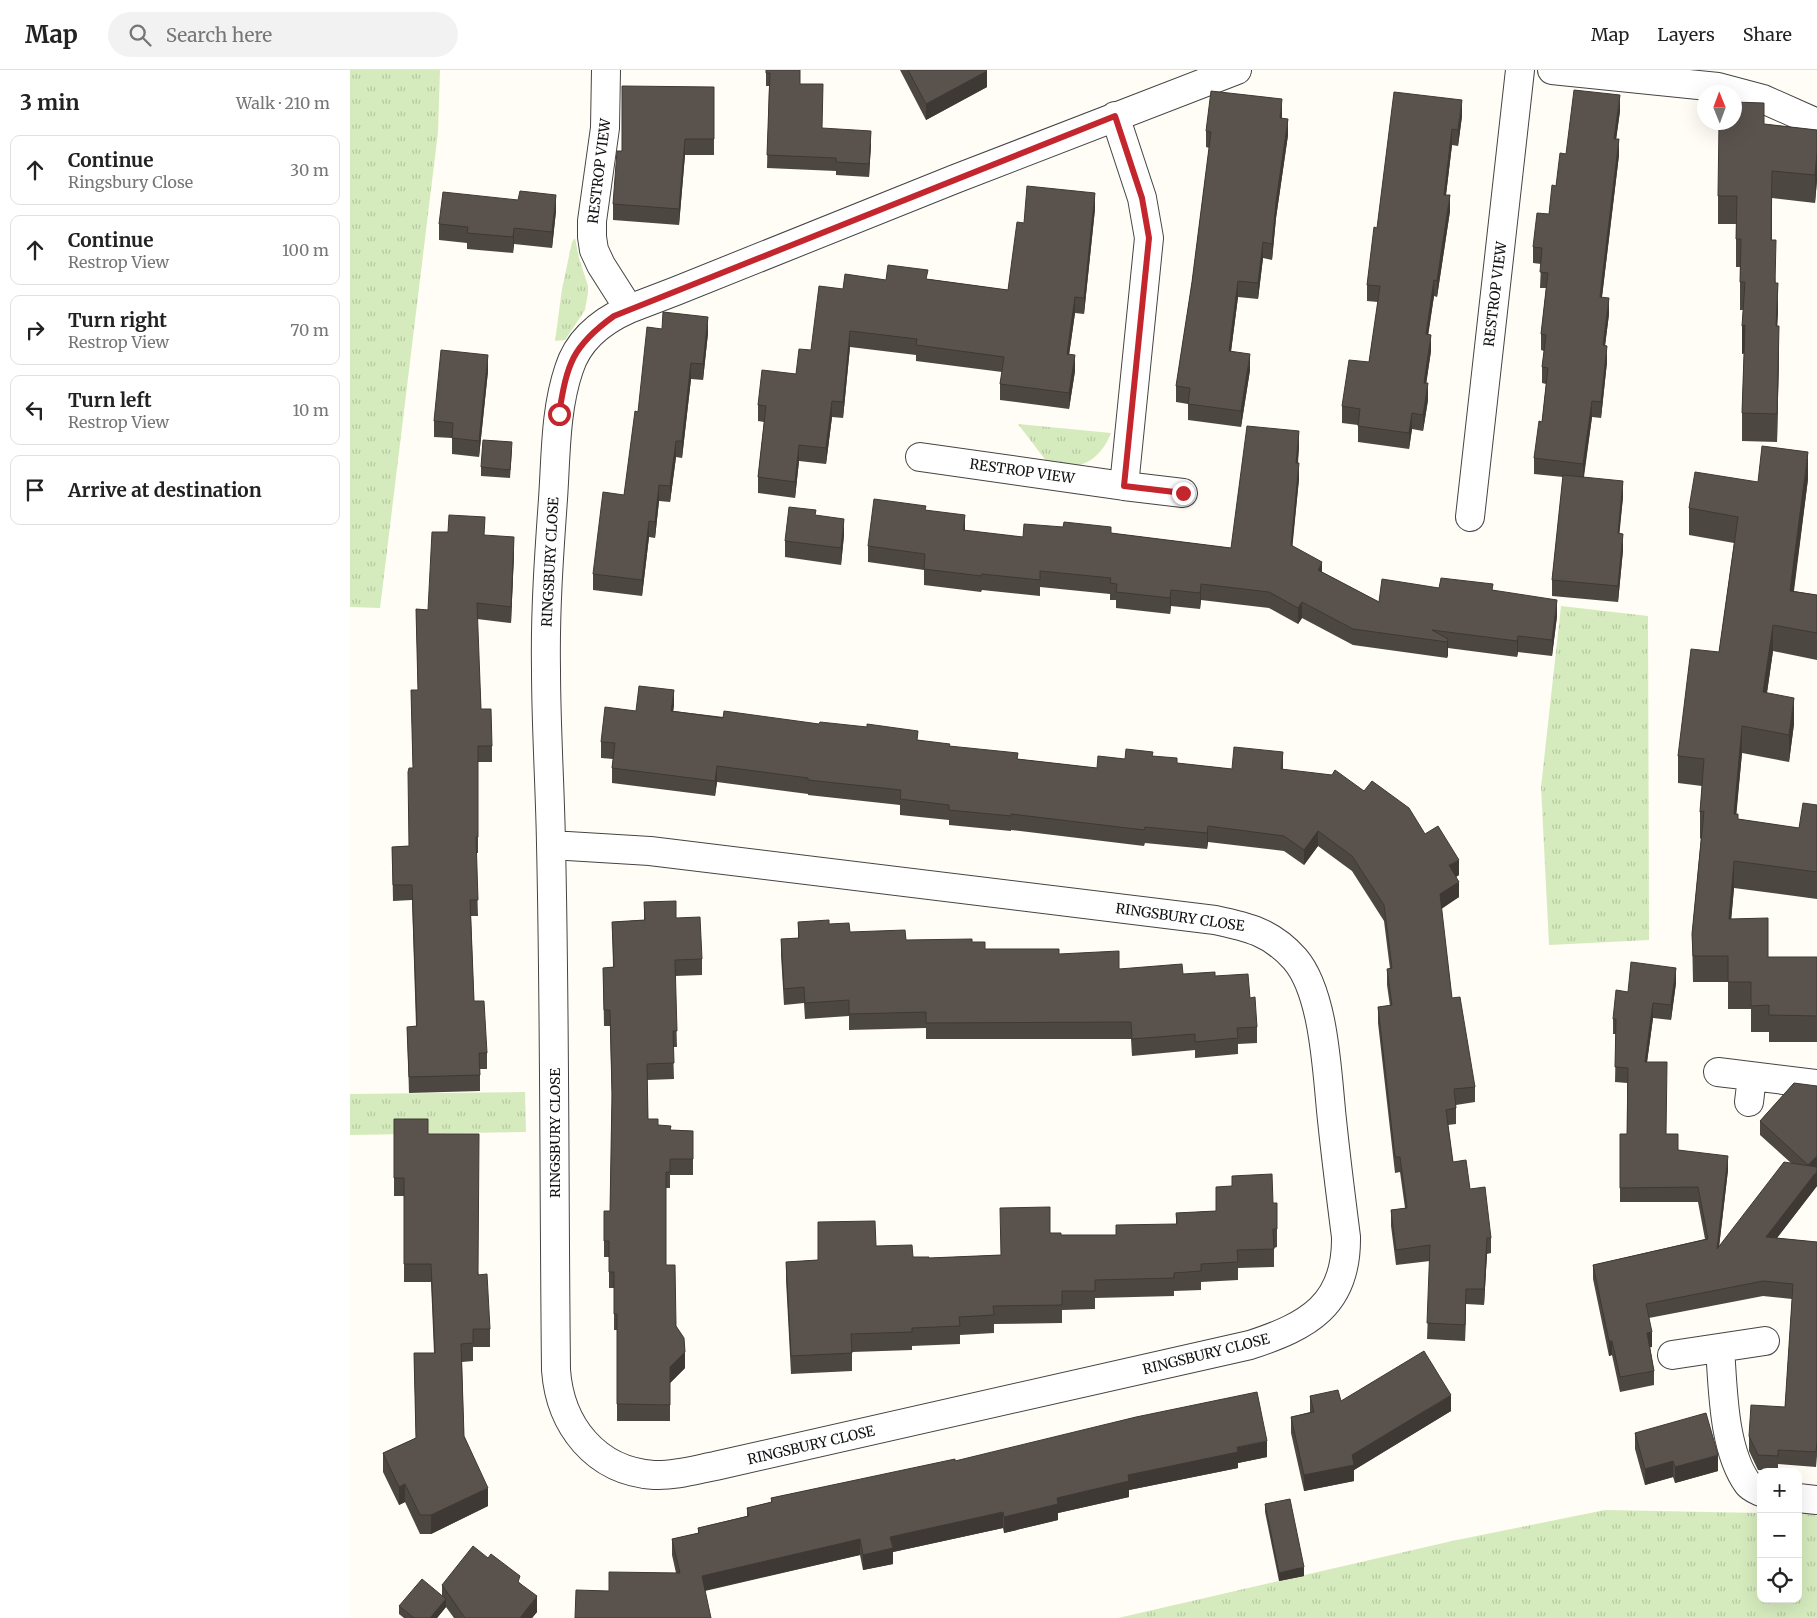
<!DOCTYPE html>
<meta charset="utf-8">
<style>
:root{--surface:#fff;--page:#f2f2f2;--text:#222;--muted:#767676;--line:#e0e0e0}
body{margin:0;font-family:Merriweather,serif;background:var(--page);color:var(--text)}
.controls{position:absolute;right:15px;bottom:15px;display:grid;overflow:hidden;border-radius:10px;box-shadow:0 5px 20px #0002}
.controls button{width:45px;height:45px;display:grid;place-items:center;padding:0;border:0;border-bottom:1px solid var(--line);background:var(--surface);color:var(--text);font:25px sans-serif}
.compass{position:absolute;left:1347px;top:15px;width:45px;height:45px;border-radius:50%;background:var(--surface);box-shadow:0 5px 20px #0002;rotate:359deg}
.stop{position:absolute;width:15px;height:15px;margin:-11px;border:4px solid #c4262e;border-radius:50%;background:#fff}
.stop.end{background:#c4262e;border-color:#fff;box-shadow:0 1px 5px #0008}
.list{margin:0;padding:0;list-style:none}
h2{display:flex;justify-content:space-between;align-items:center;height:65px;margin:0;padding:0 20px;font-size:21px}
h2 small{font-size:16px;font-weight:400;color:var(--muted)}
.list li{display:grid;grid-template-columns:32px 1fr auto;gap:15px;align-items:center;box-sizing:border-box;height:70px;margin:0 10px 10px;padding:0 10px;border:1px solid var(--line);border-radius:10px}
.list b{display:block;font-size:19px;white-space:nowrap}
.list p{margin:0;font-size:16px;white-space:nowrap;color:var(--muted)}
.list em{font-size:16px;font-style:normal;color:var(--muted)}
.icon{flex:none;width:28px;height:28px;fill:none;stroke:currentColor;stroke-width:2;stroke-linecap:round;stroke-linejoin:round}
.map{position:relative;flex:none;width:1467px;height:1548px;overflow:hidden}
header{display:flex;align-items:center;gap:30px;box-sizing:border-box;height:70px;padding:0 25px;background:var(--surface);border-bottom:1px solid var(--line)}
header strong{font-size:24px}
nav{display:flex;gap:28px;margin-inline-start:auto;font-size:18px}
.search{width:350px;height:45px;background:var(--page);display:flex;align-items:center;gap:12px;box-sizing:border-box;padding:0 18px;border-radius:28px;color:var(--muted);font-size:19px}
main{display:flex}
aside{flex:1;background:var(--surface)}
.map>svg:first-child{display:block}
.grass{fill:url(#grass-tufts)}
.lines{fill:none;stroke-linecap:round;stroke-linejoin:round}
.minor-casing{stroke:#444;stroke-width:30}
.minor{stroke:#fff;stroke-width:28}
.wall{fill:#4d4742}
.shaded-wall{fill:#3f3936}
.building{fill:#5a524d;stroke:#3f3936}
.route{stroke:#c4262e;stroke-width:6}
.labels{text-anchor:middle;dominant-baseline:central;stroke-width:5;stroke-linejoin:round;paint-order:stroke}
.street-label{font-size:14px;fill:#111;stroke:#fff}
</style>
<header>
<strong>Map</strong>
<div class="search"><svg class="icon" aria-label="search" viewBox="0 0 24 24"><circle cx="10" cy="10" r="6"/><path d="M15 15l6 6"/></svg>Search here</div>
<nav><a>Map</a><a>Layers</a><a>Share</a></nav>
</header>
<main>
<aside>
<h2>3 min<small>Walk · 210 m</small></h2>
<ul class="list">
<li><svg class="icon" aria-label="ahead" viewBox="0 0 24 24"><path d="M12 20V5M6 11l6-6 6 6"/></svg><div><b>Continue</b><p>Ringsbury Close</p></div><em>30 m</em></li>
<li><svg class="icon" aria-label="ahead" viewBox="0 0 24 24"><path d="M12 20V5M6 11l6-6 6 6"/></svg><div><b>Continue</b><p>Restrop View</p></div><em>100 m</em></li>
<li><svg class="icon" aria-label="right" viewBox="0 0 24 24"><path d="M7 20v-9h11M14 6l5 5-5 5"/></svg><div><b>Turn right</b><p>Restrop View</p></div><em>70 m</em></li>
<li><svg class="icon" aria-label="left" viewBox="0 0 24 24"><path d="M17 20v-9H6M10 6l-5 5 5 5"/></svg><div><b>Turn left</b><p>Restrop View</p></div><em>10 m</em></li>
<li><svg class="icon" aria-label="arrive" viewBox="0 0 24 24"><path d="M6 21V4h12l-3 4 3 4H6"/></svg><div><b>Arrive at destination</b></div></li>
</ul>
</aside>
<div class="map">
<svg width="1467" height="1548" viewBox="0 0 1467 1548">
<defs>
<pattern id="grass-tufts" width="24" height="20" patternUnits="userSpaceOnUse" patternTransform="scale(1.25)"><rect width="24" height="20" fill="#d5ebbd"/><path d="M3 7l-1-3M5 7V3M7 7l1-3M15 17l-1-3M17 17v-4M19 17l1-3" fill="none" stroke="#b6c8a1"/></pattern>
</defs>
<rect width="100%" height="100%" fill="#fffdf5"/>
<path class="grass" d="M0,0H90L88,62L30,538L0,537Z
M225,168L229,188L238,216V223L235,240L215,270L205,271L212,219L222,172Z
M668,354L761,363C755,379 741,396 722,396C714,395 705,393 697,392Z
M1211,536L1298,546L1299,870L1199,875L1191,717Z
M175,1022L176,1062L0,1065V1024Z
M1255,1440L1411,1443V1529H1448V1443H1458L1467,1446V1548H768L1102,1471Z"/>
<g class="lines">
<g class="minor-casing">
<path id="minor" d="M256,0L255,58L242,151V167L244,180L251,195L279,239L326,221L605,109L887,0
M1202,0L1368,17L1413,29L1467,53
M570,387L774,416L799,168L792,128L765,46
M774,416L833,423
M1120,447L1170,0
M201,775L300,781L865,850C898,857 921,862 945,889C975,924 977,1005 982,1050C986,1089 991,1128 996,1167C997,1235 958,1256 900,1275L365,1396C345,1400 324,1406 304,1405C245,1401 210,1355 206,1300C204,1125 205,949 201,774C200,716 196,657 196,599C195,542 199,485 203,429C206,386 205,340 219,299C228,270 252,251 279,239
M1368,1002L1467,1014
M1399,1032L1402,1007
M1370,1278C1373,1318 1373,1380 1398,1414C1401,1418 1407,1420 1411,1422
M1322,1285L1415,1271
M1448,1428L1467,1430"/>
</g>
<use href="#minor" class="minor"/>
</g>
<path class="wall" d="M416,0L450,14L472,58L521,74L519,107L486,105V101L417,98L419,16H416Z
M550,0H636L637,17L576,50Z
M364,17V85H335L329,155L263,150V134L272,81Z
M1270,41L1266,69L1269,85L1252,227L1259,244L1255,276L1257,292L1251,348L1242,347L1234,407L1273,427L1269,463L1273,480L1268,532L1202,526V510L1213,407L1184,404V388L1192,352L1196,314L1192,313V297L1194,281L1191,280V264L1196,218H1190L1191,194L1183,193V177L1199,144L1206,116L1216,84Z
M932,45V49L938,65L926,148L922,190L913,188L908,229L888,227L881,281L900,300L891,357L838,350V334L826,332V316L842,212L859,78L856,77V61Z
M1112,46L1108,76L1102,75L1096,125L1100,141L1087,227L1084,226L1078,264L1081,281L1076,313L1078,330L1073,361L1062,359L1059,379L1008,372V355L992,353V336L1019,292L1028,232L1017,231V215L1027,158Z
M1414,54L1467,60V110L1465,133L1422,128V170L1428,241L1427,256L1429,284L1427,372L1392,371V343L1394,283L1392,284L1393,240H1390V197H1386V154H1368V126Z
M745,139L734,244L725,243L719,284L725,301L719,339L650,330V314L652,302L566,291V285L500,277L493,348L482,347L476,394L449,391L445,428L408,423V407L414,352L408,351V335L446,304L461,280L493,219L536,210L578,209L658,220L674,153Z
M206,141L202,178L164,174L163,183L117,179V173L89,170V154Z
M312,259L358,263L353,310L341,309L332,388L326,387L320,432L309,431L305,468L299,467L292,526L243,520V504L274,425L288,342Z
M138,301L129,387L102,384V368L84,367V351Z
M949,377L948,393L949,409L942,476L972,502L1029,532L1089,518L1143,520L1207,546L1202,586L1168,582L1167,587L1098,578V585L1097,588L1003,575L952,548L948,554L919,538L851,530L850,539L821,536L820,544L766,538V530H760V524L690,517V526L632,520L631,522L574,515V500L518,492V476L576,440L615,461L673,467L761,463L881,478Z
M162,380L160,408L131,406V397Z
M1458,409L1444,521L1467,525V590L1423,581L1417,623L1444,654L1439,692L1392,683L1386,744L1388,749L1449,758L1467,735V829L1384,818L1381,849L1418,887H1467V972H1419V962H1401V939H1378V912H1343L1342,864L1351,768L1350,769V742L1352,716L1328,713V686L1369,582L1384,473L1339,465V438L1408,412Z
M466,446L494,465L491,495L435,487V471Z
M135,465L164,483L161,553L127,549L131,639L142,676V692H128V783H126L128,846H121L124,931L137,983V999H130V1021L59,1023L57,957L66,956L62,830L43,831L42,777L59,776L63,698L61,620H68L66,539L78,540Z
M324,635L323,641L568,670L668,689L747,698L775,689L803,686L827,693L882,699H933L1075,764L1109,805L1106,807L1109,827L1091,838L1102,928L1125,1017V1032L1106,1035V1054L1098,1055L1103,1092L1120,1119L1141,1168V1183L1137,1184L1134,1235L1116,1234L1115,1271L1077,1269L1080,1191L1046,1195L1041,1156V1140L1055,1138L1050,1102L1045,1103L1028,953V937L1040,936L1037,915V899H1040L1034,851L1002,801L968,776L954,795L934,781L858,772L857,779L795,773L794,776L661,760V761L599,755V750L550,745V735L458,725V724L367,712L365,726L262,713V698L263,689L251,688V672L286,641Z
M294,832L326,848L352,889V905L325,906L327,977H323L324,1009L297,1010L298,1049L308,1055L321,1060L343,1061V1105H320V1118H316V1195L326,1256L335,1298L320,1313V1351H267V1260H264V1218H259V1187H254V1141H260L262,1032L260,956H254L253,898L263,897L262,852L294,850Z
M448,852L479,854L500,862L556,870L622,872L635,879L709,884L769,899L833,904L865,906L900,928L907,957V973L888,974V984L845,988V980L782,986L781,969H576V958L499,960V946L455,949L454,933L434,935L431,885V869L448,868Z
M1326,913L1321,950L1303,948L1297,992L1316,1064L1328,1080L1378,1100L1369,1177L1441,1093L1410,1065V1051L1444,1013L1467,1116L1427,1168L1467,1172V1386L1466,1397L1428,1394V1401L1408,1400L1399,1381V1366L1435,1337L1442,1229L1413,1226L1299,1248L1302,1277H1300L1304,1301V1315L1270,1322L1262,1285L1259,1286L1243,1209V1195L1355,1169L1348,1132H1270V1064H1277V1013L1265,1012L1266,964H1263V949L1278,922Z
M44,1049L78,1064L129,1205L140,1259V1277H123V1291L112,1292L114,1366L138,1436L81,1464H70L55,1432L49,1435L33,1402V1383L66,1368L64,1283H84L81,1212H54V1126H44Z
M923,1133L927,1159V1177L924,1178V1197L888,1198V1210L851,1212V1220L824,1221V1226L745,1228V1239L712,1240V1253L644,1254V1263L610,1265V1274L562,1276V1280L502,1282V1301L441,1304L436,1210V1192L468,1190L526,1176L563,1187L579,1188L651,1185L700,1163L711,1165H766L826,1154V1143L866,1141Z
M960,1326L991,1331L1101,1341L1004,1400V1411L954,1421L941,1363V1347L960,1342Z
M1285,1363L1368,1401L1325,1413L1323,1407L1295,1415L1285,1379Z
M917,1387L888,1393V1398L779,1420V1427L708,1443V1450L654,1463L653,1458L543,1482V1494L513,1500L510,1485L355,1521H259L326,1503L322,1485V1469L348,1463V1458L397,1446V1438L421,1432V1428L605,1391Z
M915,1434L954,1506L929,1511L915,1442Z
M138,1488L170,1513L187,1542L182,1548H104L96,1537L87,1548H54L49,1544V1536L92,1526V1515Z"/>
<path class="shaded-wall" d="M637,1V17L576,50V34Z
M1270,25V41L1264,85V69Z
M932,29V45L930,65V48Z
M1112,30V46L1108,76V60Z
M938,49V65L926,148L922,190V174L926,132Z
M1102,59V75L1094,141V125Z
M521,61V74L519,107V94Z
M335,69V85L329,155V139Z
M1269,69V85L1250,243V227Z
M1467,82V110L1465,133V105Z
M745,123V139L734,244V228Z
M206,125V141L202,178V162Z
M1100,125V141L1087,227V211Z
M164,158V174L163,183V167Z
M913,172V188L908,229V213Z
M1084,210V226L1076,280V264Z
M888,211V227L879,297V281Z
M1428,213V241L1426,284V256Z
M725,227V243L717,300V284Z
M1259,228V244L1253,291V275Z
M358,247V263L353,310V294Z
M1395,255V283L1392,284V256Z
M1429,256V284L1427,372V344Z
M500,261V277L493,348V332Z
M1081,265V281L1074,329V313Z
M1257,276V292L1251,348V332Z
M900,284V300L891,357V341Z
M138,285V301L129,387V371Z
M725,285V301L719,339V323Z
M341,293V309L332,388V371Z
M1078,313V330L1073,361V345Z
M482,331V347L476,394V378Z
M1242,331V347L1233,410V394Z
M1062,343V359L1059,379V363Z
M949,361V377L946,409V393Z
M326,371V387L320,432V416Z
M449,375V391L445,428V412Z
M1458,382V409L1440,548V521Z
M949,393V409L941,491V475Z
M1273,411V427L1268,479V463Z
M309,415V431L305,468V452Z
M615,445V461L613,460Z
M494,449V465L491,495V478Z
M299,451V467L292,526V510Z
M1273,464V480L1268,532V516Z
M164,467V483L161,553V537Z
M972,492V508L968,500Z
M851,514V530L850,539V523Z
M821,520V536L820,544V528Z
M1207,530V546L1202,586V570Z
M952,532V548L948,554V538Z
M1423,555V581L1413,649V622Z
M1168,566V582L1167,587V571Z
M1098,569V585L1097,588V572Z
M324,620V635L321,657V641Z
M1444,628V654L1439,692V665Z
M1392,656V683L1384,770V744Z
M933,682V698L931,715V699Z
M367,696V712L365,726V711Z
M858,756V772L857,779V763Z
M968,761V776L954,795V780Z
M1109,790V805L1099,811V795Z
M1384,791V818L1379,875V849Z
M1109,812V827L1090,840V824Z
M1326,898V913L1321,950V935Z
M1303,933V948L1295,1007V992Z
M1378,1086V1100L1367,1194V1179Z
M1467,1086V1100L1458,1095Z
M1467,1101V1116L1416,1182V1167Z
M1137,1168V1184L1134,1235V1219Z
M1116,1219V1234L1115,1271V1255Z
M1302,1262V1277L1297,1278V1263Z
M1259,1271H1262V1285L1259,1286Z
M335,1282V1298L320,1313V1297Z
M1101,1325V1341L1004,1400V1411L954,1421V1405L1002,1385Z
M917,1371V1387L888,1393V1398L779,1420V1427L708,1443V1450L654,1463V1447L707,1428L778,1405L887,1377Z
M1368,1385V1401L1325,1413V1397Z
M1323,1391V1407L1295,1415V1399Z
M55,1414V1432L49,1435V1417Z
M138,1418V1436L81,1464V1445Z
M653,1442V1458L543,1482V1494L513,1500V1485L540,1467Z
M510,1469V1485L352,1521V1506Z
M954,1497V1506L929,1511V1503Z
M187,1526V1542L182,1548H170Z
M96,1529V1537L87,1548H80Z"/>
<path class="building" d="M416,0H450V14H473L472,58L521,61L519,94L486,92V88L417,85L420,3H416Z
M558,0H636L637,1L576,34Z
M272,16L364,17V69H335L329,139L263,134L267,81H272Z
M1224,20L1270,25L1264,69H1269L1250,227L1259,228L1253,275L1257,276L1251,332L1242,331L1233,394L1184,388L1189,351L1192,352L1198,298L1192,297L1196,265L1191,264L1198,203L1190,202L1192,178L1183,177L1187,143L1199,144L1202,115L1206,116L1210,83L1216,84Z
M861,21L932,29L930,48L938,49L926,132L922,174L913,172L908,213L888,211L879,281L900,284L891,341L838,334L840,318L826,316L842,212L861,62L856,61Z
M1044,22L1112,30L1108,60L1102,59L1094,125H1100L1087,211L1084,210L1076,264L1081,265L1074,313H1078L1073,345L1062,343L1059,363L1008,356L1010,339L992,336L999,290L1019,292L1030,216L1017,215L1024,157L1027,158Z
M1384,32L1414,33V54L1467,60V82L1465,105L1422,101L1421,170H1426L1425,213H1428L1426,256H1429L1427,344L1392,343L1395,255L1392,256L1395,212H1390L1391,169H1386L1387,126H1368L1369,52H1384Z
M677,116L745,123L734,228L725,227L717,284L725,285L719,323L650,314L654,287L566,275L567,269L500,261L493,332L482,331L476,378L449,375L445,412L408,407L416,336L408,335L412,300L446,304L449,279L461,280L469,216L493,219L495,204L536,210L538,195L578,200L576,209L658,220L667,152L674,153Z
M170,121L206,125L202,162L164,158L163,167L117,163L118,157L89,154L93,122L168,130Z
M313,242L358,247L353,294L341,293L332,371H326L320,416L309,415L305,452L299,451L292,510L243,504L253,422L274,425L285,341L288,342L297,257L312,259Z
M91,280L138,285L129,371L102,368L103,353L84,351Z
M897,356L949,361L946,393H949L941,475L972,492L968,500L1029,532L1032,509L1089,518L1091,508L1143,514L1142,520L1207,530L1202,570L1168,566L1167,571L1082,560L1098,569L1097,572L1003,559L952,532L948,538L919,522L851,514L850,523L821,520L820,528L766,522L767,514L760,513L761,508L690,501V510L632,504L631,506L574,499L575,484L518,476L524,429L576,436L575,440L615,445L613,460L673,467L674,454L713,457L714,452L761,457V463L881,478Z
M133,370L162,372L160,400L131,397Z
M1412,376L1458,382L1440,521L1467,525V563L1423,555L1413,622L1444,628L1439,665L1392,656L1384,744H1388V749L1449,758L1453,733L1467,735V802L1384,791L1379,849L1418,848V887H1467V946L1419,945V935L1401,936V912H1378V886H1343L1342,864L1354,741L1350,742L1354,689L1328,686L1341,579L1369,582L1388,447L1339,438L1345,402L1408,412Z
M1213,405L1273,411L1268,463L1273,464L1268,516L1202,510Z
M439,437L466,440L465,445L494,449L491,478L435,471Z
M99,445L135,447L134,465L164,467L161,537L127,533L131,639H141L142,676H128V767H126L128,830H120L124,931H134L137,983H129L130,1005L59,1007L57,957L67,956L62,815H43L42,777L59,776L58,702L59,698H63L61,620H68L66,539L78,540L82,462H98Z
M289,616L324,620L321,641L373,648L374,641L469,654L470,652L517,657V654L568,661L567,670L600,674L599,676L668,683L667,689L747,698L748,686L775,689L776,679L803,682L802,686L827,688V693L882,699L884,677L933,682L931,699L982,705L985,700L1014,721L1022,711L1059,738L1075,764L1088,756L1109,790L1099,795L1109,812L1090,824L1102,928L1110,927L1125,1017L1104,1019L1106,1038L1096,1040L1103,1092L1116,1090L1120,1119L1135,1117L1141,1168H1137L1134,1219H1116L1115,1255L1077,1253L1080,1175L1046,1180L1041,1140L1057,1138L1050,1087H1045L1028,937L1042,935L1037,899L1042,898L1034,835L1002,786L968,761L954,780L934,766L858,756L857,763L795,757L794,760L661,744V746L599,740V735L550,729L551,720L458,710V708L367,696L365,711L262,698L265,673L251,672L255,637L286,641Z
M326,831V848L350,847L352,889L325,890L327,961H323L324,993L297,994L298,1049H308V1055L321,1056L320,1060L343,1061V1089H320V1102H316V1195H325L326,1256L334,1268L335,1282L320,1297V1335L267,1334V1244H264V1202H259V1171H254V1141H260L262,1023L260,940H254L253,898L264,897L262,852L295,850L294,832Z
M479,850V854L499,853L500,862L555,860L556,870L622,869V872H635V879H709V884L769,881V899L832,894L833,904L865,902V906L898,904L900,928L905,927L907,957L887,958L888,968L845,972V964L782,969L781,952L576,953V942L499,944V930L455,933L454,917L434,919L431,869L449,868L448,852Z
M1281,892L1326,898L1321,935L1303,933L1295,992H1317L1316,1064H1328V1080L1378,1086L1367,1179L1434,1092L1467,1097V1101L1416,1167L1467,1172V1371L1466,1382L1428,1380V1386L1408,1385L1399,1366L1401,1335L1435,1337L1443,1214L1413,1211L1296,1234L1302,1262L1297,1263L1304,1301L1270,1307L1262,1271H1259L1243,1195L1358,1169L1348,1117L1270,1118V1064H1277L1278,998L1265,997L1266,949H1263L1266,920L1278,922Z
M1444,1013L1467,1016V1086L1458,1095L1410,1051Z
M44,1049H78V1064H129L128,1205L137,1204L140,1259H123V1273L111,1274L114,1366L138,1418L81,1445H70L55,1414L49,1417L33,1383L66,1368L64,1283H85L81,1194H54V1108H44Z
M922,1104L923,1133H927V1159H923L924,1179L887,1180L888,1192L851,1194V1201L824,1203V1208L745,1210V1221H712V1235L643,1236L644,1245L609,1247L610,1256L562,1258V1262L501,1264L502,1283L441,1286L436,1192L468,1190V1152L525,1151L526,1176L562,1175L563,1187H579V1188L651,1185L650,1138L700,1137V1163H711V1165H766V1155L827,1154L826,1143L866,1141V1117L882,1116V1106Z
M1074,1281L1101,1325L1002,1385L1004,1395L954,1405L941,1347L964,1342L960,1326L988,1320L991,1331Z
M907,1322L917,1371L887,1377L888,1382L778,1405L779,1411L707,1428L708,1434L654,1447L653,1442L540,1467L543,1478L513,1485L510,1469L352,1506L361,1548H225L226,1520L259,1521V1502L330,1503L322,1469L349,1463L348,1458L399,1446L397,1438L422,1432L421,1428L605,1389V1391L786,1347Z
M1356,1343L1368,1385L1325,1397L1323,1391L1295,1399L1285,1363Z
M940,1429L954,1497L929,1503L915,1434Z
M123,1476L138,1488L141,1484L170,1506L168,1512L187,1526L170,1548H115L92,1515Z
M72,1509L96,1529L80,1548H64L49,1536Z"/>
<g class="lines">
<path class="route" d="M209,344C217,294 222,276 264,246L765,46L792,128L799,168L774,416L833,423"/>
</g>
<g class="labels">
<g class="street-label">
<text transform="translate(249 101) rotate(-83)">RESTROP VIEW</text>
<text transform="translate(1145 224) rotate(-83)">RESTROP VIEW</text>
<text transform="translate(672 401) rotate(8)">RESTROP VIEW</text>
<text transform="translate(200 492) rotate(-87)">RINGSBURY CLOSE</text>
<text transform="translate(830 847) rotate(8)">RINGSBURY CLOSE</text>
<text transform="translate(205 1063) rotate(-90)">RINGSBURY CLOSE</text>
<text transform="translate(856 1284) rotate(-14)">RINGSBURY CLOSE</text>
<text transform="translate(461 1375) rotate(-13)">RINGSBURY CLOSE</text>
</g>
</g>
</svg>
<div class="controls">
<button>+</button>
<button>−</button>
<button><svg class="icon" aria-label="locate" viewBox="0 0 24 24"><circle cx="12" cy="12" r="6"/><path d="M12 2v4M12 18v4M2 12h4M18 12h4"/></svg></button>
</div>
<svg class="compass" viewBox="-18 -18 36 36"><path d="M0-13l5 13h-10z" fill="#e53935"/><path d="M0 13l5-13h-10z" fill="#767676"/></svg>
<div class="stop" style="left:209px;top:344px"></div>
<div class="stop end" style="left:833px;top:423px"></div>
</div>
</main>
